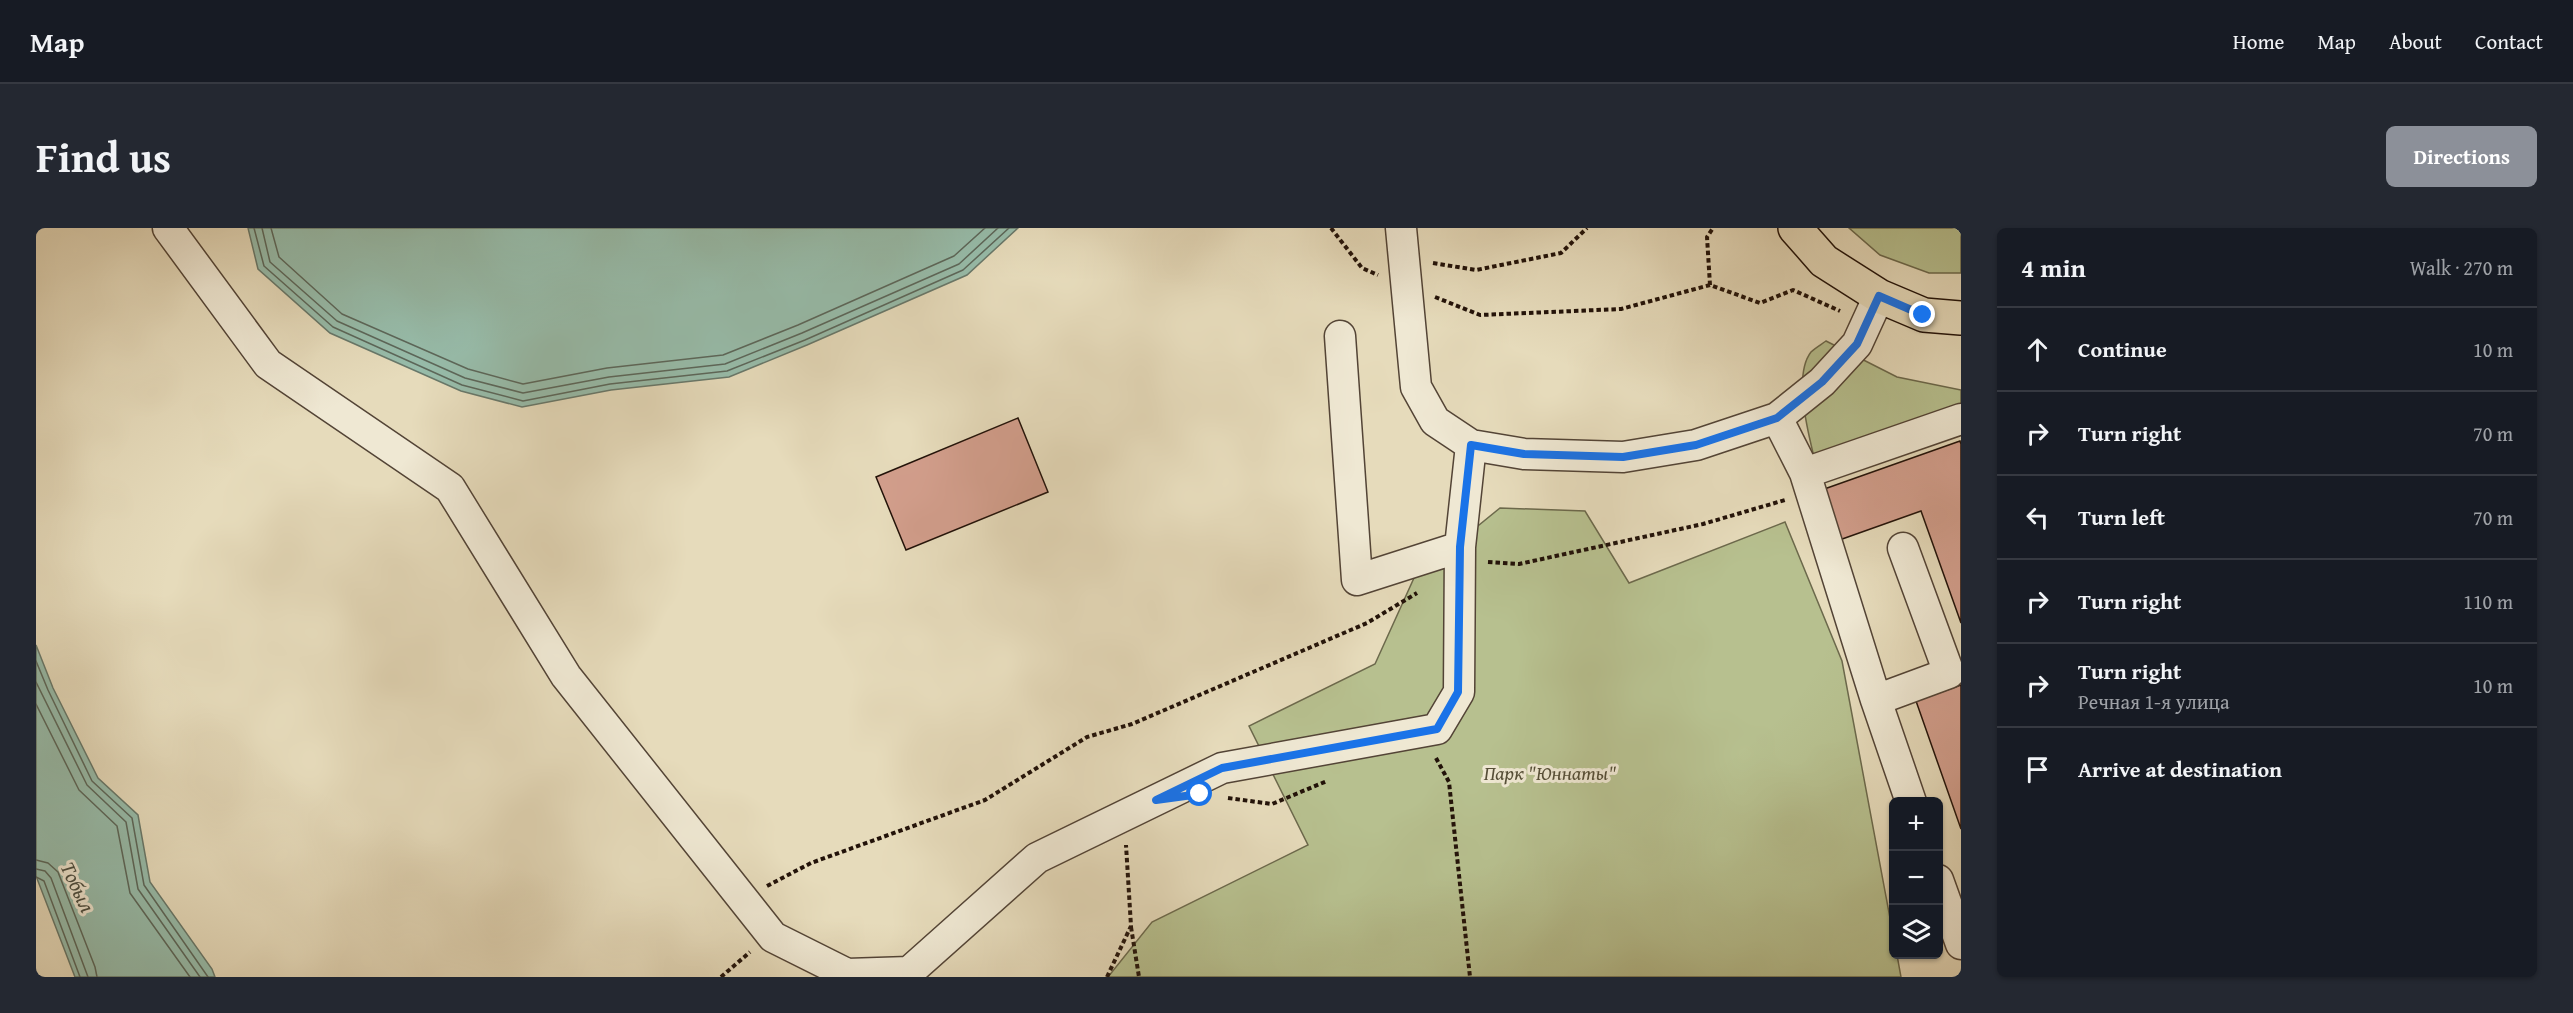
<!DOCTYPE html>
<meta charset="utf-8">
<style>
:root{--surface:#171b24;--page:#242831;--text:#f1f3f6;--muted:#9ea1a6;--line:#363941;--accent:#8c9099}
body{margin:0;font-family:"Gentium Book Plus",serif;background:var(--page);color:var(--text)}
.controls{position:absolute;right:18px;bottom:18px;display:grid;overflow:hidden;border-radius:9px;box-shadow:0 2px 4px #0004}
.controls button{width:54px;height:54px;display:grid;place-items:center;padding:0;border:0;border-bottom:2px solid var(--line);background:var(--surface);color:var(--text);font:30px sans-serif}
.stop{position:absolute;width:18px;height:18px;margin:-14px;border:4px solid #1a73e8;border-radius:50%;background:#fff}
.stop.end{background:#1a73e8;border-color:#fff;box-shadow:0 2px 6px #0008}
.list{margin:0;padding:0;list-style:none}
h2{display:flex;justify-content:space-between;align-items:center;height:78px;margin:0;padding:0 24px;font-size:26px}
h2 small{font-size:20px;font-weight:400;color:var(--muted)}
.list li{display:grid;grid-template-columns:39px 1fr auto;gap:18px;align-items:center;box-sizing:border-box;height:84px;padding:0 24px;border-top:2px solid var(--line)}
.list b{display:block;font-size:22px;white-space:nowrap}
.list p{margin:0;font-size:20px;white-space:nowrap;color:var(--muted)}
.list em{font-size:20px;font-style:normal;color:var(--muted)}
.icon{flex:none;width:33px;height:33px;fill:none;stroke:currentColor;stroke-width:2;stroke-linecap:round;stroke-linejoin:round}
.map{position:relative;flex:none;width:1925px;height:749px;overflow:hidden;border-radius:9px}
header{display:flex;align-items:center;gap:36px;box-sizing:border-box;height:84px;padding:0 30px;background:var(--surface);border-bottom:2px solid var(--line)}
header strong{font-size:28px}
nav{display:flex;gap:33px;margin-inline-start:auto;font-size:21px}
.intro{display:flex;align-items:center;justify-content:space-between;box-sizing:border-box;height:144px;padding:0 36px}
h1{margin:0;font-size:42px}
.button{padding:15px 27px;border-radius:9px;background:var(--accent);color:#fff;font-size:21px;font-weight:700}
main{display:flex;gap:36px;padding:0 36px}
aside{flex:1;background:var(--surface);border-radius:9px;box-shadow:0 2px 4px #0004}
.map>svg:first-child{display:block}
.green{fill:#b7c08f;stroke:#6c694c;stroke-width:1.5}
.water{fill:#97bcaa;stroke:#68786a;stroke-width:1.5}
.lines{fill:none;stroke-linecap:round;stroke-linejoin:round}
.shore{stroke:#5c675a;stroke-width:1.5}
.building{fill:#d29e8c;stroke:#221209;stroke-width:1.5}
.minor-casing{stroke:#534436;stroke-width:33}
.major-casing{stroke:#221209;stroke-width:36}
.path{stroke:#221209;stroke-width:4;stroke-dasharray:4.5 3;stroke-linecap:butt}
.minor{stroke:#efe8d3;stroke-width:30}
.major{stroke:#e6dbbb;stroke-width:33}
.route{stroke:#1a73e8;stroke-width:8}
.labels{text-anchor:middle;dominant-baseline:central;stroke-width:6;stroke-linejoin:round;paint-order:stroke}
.park-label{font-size:20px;font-style:italic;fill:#564f38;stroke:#efe8d3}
.water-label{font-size:21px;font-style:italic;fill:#4b4e41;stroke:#efe8d3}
</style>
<header>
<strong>Map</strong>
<nav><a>Home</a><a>Map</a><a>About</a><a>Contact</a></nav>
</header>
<div class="intro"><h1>Find us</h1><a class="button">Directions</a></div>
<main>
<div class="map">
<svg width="1925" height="749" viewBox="0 0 1925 749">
<rect width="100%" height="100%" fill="#e6dbbb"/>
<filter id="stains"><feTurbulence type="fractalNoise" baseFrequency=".00333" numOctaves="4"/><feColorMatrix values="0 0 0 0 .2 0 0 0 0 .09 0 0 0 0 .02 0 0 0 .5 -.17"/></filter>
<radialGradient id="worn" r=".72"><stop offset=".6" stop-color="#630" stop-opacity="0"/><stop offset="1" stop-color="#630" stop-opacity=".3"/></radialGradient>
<path class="green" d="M1813,0H1925V45H1893L1844,27Z
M1790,113L1861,149L1925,162V183L1778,229C1772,204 1757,147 1775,124C1779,120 1786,116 1790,113Z
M1464,280L1549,283L1593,355L1749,294L1806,433L1857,706L1858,726L1861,727L1865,749H1072L1116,694L1272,617L1213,498L1339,436L1378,350Z"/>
<path class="water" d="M212,0H982L931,47L771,117L693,149L575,162L486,179L425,163L294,105L222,41Z
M0,417L17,460L62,550L102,587L114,654L176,741L179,749H39L0,648Z"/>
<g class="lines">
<path class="shore" d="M218,0L228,38L297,99L426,157L487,173L574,156L691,143L769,112L927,42L973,0
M226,0L234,34L301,93L429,150L487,165L573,149L689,136L766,105L923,36L962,0
M235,0L243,29L306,86L432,141L487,156L571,140L687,127L762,97L918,28L949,0
M0,433L12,462L56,553L96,590L108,657L172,749
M0,454L51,557L90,594L102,661L164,749
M0,476L43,562L81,598L94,665L154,749
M0,632L12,635L22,644L59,739L61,749
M0,641L9,643L15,650L52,749
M0,649L8,653L44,749"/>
</g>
<path class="building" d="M982,190L1012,264L870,322L840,249Z
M1924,213L1925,216V395L1885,283L1795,315L1777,265Z
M1925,457V601L1880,473Z"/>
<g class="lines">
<g class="minor-casing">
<path id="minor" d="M132,0L232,136L414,260L530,448L737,709L811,746L873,744L1001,630L1186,540L1401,501L1423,464L1424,319L1435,217
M1365,0L1380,159L1399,193L1435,217L1488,226L1587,229L1660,217L1741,190L1786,154L1821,116L1843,68
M1304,108L1321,352L1424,319
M1741,190L1769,245L1840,472L1875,574
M1769,245L1925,191
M1840,472L1913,445L1867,320
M1902,652L1925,716"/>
</g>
<g class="major-casing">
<path id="major" d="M1759,0L1788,33L1843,68L1888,87L1925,90"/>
</g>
<path class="path" d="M1295,0L1326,40L1342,47
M1397,35L1440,42L1525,25L1551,0
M1674,57L1671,9L1677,0
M1399,69L1444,87L1585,81L1674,57L1724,75L1757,62L1804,83
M1452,334L1483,336L1667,296L1749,272
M1400,530L1413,554L1434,749
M1192,570L1236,576L1291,553
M731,658L775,635L949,572L1051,509L1096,496L1331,395L1381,365
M1095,699L1103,749
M685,749L714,724
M1071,749L1095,698L1090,617"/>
<use href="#minor" class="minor"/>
<use href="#major" class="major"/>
</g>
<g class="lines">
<path class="route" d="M1164,566L1120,572L1186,540L1401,501L1422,464L1424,319L1435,217L1488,226L1587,229L1660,217L1741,190L1786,154L1821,116L1843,68L1887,87"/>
</g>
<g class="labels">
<g class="park-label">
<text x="1514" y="544">Парк "Юннаты"</text>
</g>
<g class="water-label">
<text transform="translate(42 659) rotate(65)">Тобыл</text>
</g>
</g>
<rect width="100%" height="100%" filter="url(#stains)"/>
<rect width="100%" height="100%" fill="url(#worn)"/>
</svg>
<div class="controls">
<button>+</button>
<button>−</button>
<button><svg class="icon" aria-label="layers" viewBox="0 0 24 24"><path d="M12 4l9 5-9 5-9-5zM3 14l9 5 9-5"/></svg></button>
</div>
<div class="stop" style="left:1164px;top:566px"></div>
<div class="stop end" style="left:1887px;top:87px"></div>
</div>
<aside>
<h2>4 min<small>Walk · 270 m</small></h2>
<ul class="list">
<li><svg class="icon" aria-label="ahead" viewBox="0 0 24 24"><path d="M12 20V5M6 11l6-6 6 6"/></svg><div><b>Continue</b></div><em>10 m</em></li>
<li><svg class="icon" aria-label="right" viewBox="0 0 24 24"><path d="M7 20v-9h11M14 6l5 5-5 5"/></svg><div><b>Turn right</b></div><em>70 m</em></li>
<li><svg class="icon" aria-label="left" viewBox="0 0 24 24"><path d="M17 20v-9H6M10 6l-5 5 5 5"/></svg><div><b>Turn left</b></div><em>70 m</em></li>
<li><svg class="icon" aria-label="right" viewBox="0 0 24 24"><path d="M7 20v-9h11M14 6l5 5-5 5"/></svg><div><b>Turn right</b></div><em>110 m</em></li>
<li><svg class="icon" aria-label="right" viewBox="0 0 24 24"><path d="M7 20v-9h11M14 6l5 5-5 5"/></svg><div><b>Turn right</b><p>Речная 1-я улица</p></div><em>10 m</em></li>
<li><svg class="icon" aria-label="arrive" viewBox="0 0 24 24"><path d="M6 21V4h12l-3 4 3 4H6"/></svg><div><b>Arrive at destination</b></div></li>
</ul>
</aside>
</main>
